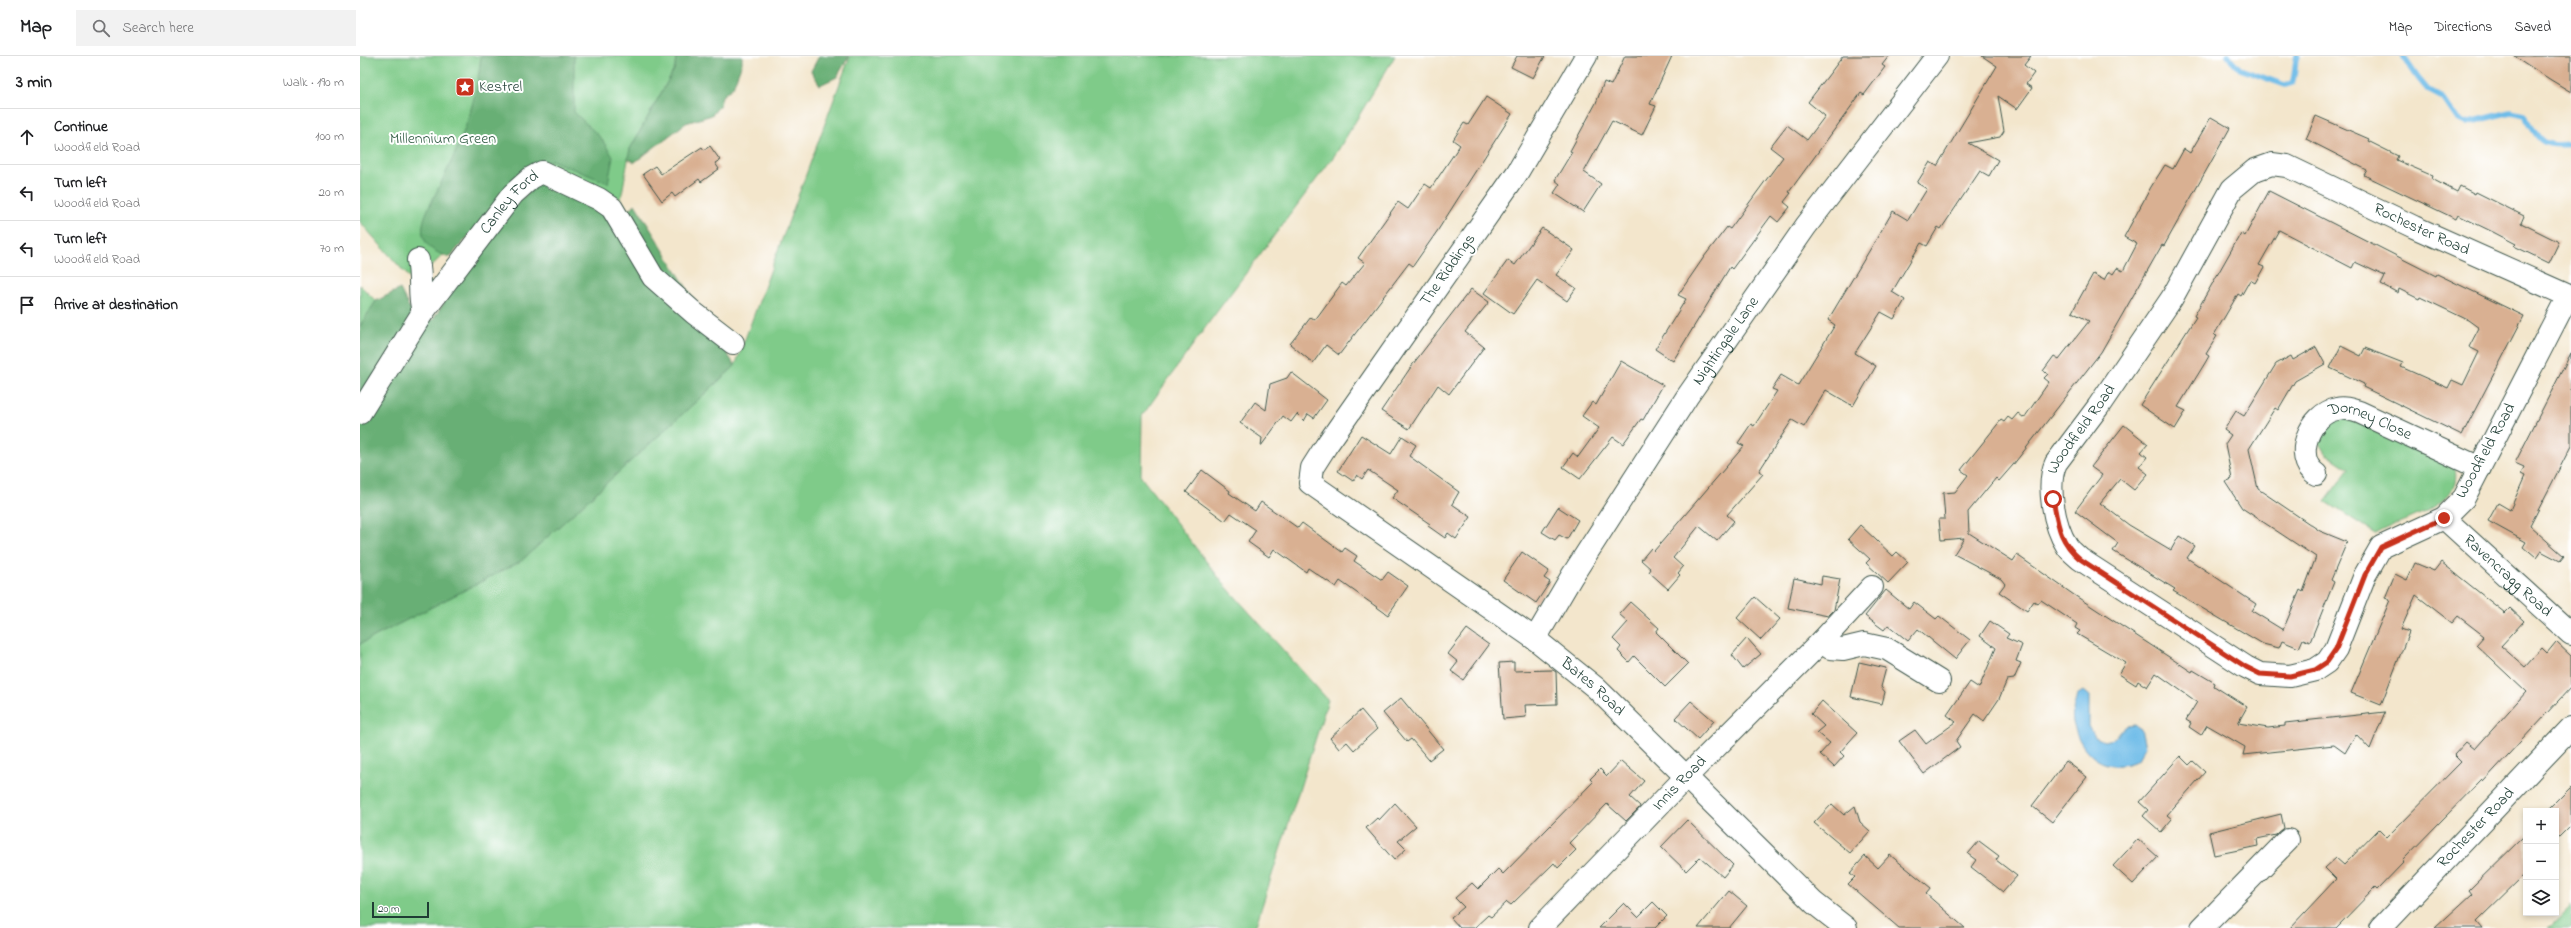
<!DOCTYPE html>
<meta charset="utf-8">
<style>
:root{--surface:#fff;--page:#f2f2f2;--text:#202124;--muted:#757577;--line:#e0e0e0}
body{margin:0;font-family:"Indie Flower",sans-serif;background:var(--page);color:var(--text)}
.controls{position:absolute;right:12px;bottom:12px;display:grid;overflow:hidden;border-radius:0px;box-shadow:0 2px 6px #0003}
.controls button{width:36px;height:36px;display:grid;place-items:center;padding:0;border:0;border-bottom:1px solid var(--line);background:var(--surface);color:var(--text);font:20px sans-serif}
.scale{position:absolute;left:12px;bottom:10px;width:57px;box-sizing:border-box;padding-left:4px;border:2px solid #1f3d34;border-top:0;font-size:11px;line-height:14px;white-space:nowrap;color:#1f3d34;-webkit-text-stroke:3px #fff;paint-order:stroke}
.stop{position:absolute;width:12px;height:12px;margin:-9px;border:3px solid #c8321e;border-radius:50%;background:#fff}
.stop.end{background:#c8321e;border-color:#fff;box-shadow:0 1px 4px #0008}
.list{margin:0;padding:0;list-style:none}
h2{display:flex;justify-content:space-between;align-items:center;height:52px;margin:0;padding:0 16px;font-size:17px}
h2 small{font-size:13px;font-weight:400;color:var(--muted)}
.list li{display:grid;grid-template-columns:26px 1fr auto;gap:12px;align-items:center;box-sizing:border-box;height:56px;padding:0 16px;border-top:1px solid var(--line)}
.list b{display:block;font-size:15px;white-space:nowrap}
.list p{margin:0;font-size:13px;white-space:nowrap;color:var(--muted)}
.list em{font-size:13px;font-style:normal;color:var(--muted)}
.icon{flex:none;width:22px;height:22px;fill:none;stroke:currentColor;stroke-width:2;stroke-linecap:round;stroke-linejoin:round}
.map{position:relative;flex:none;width:2211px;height:872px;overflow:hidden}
header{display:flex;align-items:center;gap:24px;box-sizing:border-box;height:56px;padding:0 20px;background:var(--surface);border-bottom:1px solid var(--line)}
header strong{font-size:19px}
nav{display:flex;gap:22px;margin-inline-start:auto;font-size:14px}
.search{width:280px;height:36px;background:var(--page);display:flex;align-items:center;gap:10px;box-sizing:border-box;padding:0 14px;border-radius:0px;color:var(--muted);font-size:15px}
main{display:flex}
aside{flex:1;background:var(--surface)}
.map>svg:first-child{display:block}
.green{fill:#7fcb89;stroke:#4f845e}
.forest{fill:#67af75;stroke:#437654}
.water{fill:#6ebce8;stroke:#467c8e}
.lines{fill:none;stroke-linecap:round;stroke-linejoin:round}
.stream{stroke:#6ebce8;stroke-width:5.5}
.building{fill:#d9b092}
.street-casing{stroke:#3f564b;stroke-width:24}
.street{stroke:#fff;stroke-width:22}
.route{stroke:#c8321e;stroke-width:5}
.labels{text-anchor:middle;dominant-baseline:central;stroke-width:4;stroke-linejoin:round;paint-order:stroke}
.poi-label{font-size:16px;fill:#1f3d34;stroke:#fff;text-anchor:start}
.park-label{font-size:16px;fill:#376049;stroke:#fff}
.street-label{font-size:16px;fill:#1f3d34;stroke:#fff}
</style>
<header>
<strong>Map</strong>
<div class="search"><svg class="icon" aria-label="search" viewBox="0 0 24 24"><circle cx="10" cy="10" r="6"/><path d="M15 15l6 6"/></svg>Search here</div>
<nav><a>Map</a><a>Directions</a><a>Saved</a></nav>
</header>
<main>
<aside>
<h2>3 min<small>Walk · 190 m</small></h2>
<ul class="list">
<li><svg class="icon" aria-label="ahead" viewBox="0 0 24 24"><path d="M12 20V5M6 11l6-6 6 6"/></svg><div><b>Continue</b><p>Woodfield Road</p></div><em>100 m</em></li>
<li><svg class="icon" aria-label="left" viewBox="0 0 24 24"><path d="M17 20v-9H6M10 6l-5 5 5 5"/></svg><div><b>Turn left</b><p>Woodfield Road</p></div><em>20 m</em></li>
<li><svg class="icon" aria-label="left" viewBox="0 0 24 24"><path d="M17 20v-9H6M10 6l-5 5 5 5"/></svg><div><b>Turn left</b><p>Woodfield Road</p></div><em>70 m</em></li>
<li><svg class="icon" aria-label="arrive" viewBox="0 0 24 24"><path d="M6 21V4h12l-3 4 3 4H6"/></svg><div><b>Arrive at destination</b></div></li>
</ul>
</aside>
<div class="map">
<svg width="2211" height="872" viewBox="0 0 2211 872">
<rect width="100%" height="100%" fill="#fff"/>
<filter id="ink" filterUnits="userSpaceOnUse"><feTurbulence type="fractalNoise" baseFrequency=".025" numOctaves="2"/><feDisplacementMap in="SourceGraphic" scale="8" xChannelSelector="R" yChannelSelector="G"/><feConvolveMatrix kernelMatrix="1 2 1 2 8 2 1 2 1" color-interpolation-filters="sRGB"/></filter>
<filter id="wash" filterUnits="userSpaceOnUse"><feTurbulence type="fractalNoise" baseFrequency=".012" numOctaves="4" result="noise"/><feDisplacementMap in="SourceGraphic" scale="16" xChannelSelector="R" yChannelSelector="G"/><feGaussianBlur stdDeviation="0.9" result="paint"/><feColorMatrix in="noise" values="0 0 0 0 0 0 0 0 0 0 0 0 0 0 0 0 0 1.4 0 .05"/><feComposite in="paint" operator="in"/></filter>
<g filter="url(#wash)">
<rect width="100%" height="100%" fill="#f3e6cc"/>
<path class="green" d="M0,0H316L315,12L270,93L261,143L228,127L144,139L54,227L0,166Z
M490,0H1035L977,96L850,265L782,360L781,421L863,527L968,644L895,872H0V588L161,505L375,310Z
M0,229L16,245L0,270Z
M1982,359L2095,412C2103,452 2042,462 2016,478L1965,445L1989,413L1965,397L1959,387C1962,371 1969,367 1982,359Z
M2211,849V872H2188Z"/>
<path class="forest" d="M121,0H214V56L241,82L253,101L248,127L191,104L149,135L89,202C79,197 68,194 64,182C59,169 68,153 74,141C99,91 115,57 121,0Z
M316,0H382V7L373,31L362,40L360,49L352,59L326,67L275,106L268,103L270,93L315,12Z
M459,0H489L477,21L460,29L451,15Z
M186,124L235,147L256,168L275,148L375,310L161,505L0,588V270L16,245L40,233L49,251L72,265L110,207L156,146Z"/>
<path class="water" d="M1723,635L1729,640V670L1735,681L1744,685L1754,683L1766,670L1775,669L1781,673L1785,691L1778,704C1746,720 1720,698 1713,666C1711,657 1715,648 1717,639Z"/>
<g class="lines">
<path class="stream" d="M1868,0L1880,13L1925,29L1932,27C1936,17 1934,10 1937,0
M2043,0L2058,22L2068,34L2083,42L2098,64L2106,67L2151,56L2164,59C2180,83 2178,92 2211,88"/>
</g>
<g id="blocks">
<path class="building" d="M1157,0H1185L1173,22L1151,11Z
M1265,0H1312L1290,48L1296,50L1282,79L1252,65L1224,116L1241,128L1223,156L1194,137L1200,128L1195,124L1212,96L1210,95L1236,47L1244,26L1251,29Z
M1483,0H1529L1522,9L1525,11L1504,39L1501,37L1429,136L1431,137L1424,146L1430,151L1418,166L1411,160L1372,213L1370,211L1313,305L1295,293L1326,243L1318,239L1344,201L1367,171L1370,173L1423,101L1410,91L1427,69L1447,84L1465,60L1448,46Z
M1622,0H1671L1664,9L1674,17L1666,28L1672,32L1657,53L1638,40L1644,75L1640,81L1608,87L1638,104L1629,120L1620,115L1581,173L1578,171L1567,190L1561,187L1532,236L1545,244L1534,263L1521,256L1495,297L1516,310L1493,350L1466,334L1444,371L1432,364L1399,415L1403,418L1367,459L1374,465L1357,485L1339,470L1313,502L1323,511L1318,517L1320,519L1308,533L1289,516L1291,513L1281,504L1291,492L1294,495L1384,390L1378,387L1391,368L1394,370L1417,335L1412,333L1421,319L1438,329L1475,269L1468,264L1533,155L1548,164L1567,133L1557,127L1570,106L1577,110L1637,10Z
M2154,0H2211V36L2191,24Z
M1126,41L1152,58L1078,174L1053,210L1049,207L979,299L966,289L953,307L930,288L951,261L955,264L982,227L986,230L1005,207L998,202L1038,146L1048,153L1065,128L1071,132L1100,89L1093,84L1104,67L1108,69Z
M1956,60L2009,83L2008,85L2038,100L2036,104L2073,120L2072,123L2097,136L2100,130L2115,138L2116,136L2164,160L2161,167L2199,186L2189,207L2154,190L2156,188L2133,176L2098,159L2096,163L2004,119L2007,114L1946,83Z
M1851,61L1870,72L1804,190L1802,189L1741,296L1653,409L1639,425L1636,422L1608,456L1609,477L1653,505L1657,499L1714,539L1832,616L1833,614L1855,627L1854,630L1887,651L1878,667L1908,672L1925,670V667L2025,656L2010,693L1996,678L1985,697L1974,689L1883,699L1885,691L1847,669L1841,679L1829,671L1831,667L1826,664L1837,646L1796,617L1787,631L1778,625L1776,629L1759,618L1766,607L1717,578L1720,575L1715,572L1717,568L1681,544L1678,548L1674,545L1667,555L1639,536L1645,528L1641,523L1594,498L1604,482L1581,484L1579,463H1585L1583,437L1595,436L1608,419L1601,414L1641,364L1644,366L1648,361L1652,364L1658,357L1664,362L1689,326L1684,322L1688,318L1683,315L1694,300L1699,303L1729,265L1712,256L1733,218L1744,224L1749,215L1753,218L1757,212L1763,215L1777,188L1764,181L1791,131L1805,109L1813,113L1824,93L1830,97Z
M350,90L360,104L355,107L359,113L341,126L339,123L315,141L312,137L302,145L283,118L295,110L301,118L342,91L344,94Z
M1909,135L2076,220L2077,218L2164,260L2102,379L2003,331L2004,328L1970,312L1981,290L2001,300L2005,292L2043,307L2041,311L2088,332L2092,324L2103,329L2119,296L2109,291L2119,272L2108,264L2060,241L2059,243L2039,233L2038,237L2021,228L2025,220L1995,206L1992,212L1919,174L1899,209L1904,211L1895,227L1890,224L1881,240L1878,238L1854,279L1857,280L1846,298L1849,300L1845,307L1818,351L1826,355L1815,373L1780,349L1836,261L1834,260L1881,177L1885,180Z
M1182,172L1214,194L1196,219L1216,232L1207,245L1177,224L1153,258L1124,237L1148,204L1155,209Z
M1111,233L1129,246L1105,276L1124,291L1089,338L1078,329L1049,373L1021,355L1053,308Z
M1956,291L1965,308L1935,325L1918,354L1915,352L1889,393L1898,433L1960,475L1987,486L1971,524L1974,526L1950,586L1943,583L1939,592L1922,585L1919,592L1903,588L1813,535L1815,533L1753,495L1758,487L1715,455L1742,419L1731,411L1764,369L1788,388L1781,396L1787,401L1779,411L1788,418L1774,434L1760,423L1740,447L1769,469L1811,494L1819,480L1835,490L1827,502L1896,548L1892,555L1923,574L1940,534L1943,536L1956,501L1882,452L1865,426L1872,423L1865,388L1871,379L1864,374L1876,355L1884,360L1916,308L1931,300L1933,304Z
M2211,297V390L2170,470L2204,500L2200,505L2181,495L2176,502L2163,491L2166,486L2128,465L2138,447L2150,454L2165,420L2161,418L2164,411L2155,407Z
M1261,305L1303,329L1283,364L1281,363L1263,388L1253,381L1220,423L1203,411L1213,397L1218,401L1239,372L1222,360L1232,346L1236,349Z
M931,316L967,344L954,362L948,358L944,365L937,358L931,366L923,360L901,390L902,382L880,367L895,346L906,354L910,328L927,322Z
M1001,379L1031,398L1042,380L1056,389L1049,400L1099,436L1092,448L1111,461L1096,483L1088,477L1085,482L1068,470L1070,468L1032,442L1038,434L1008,414L1002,423L997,419L993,425L978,415Z
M842,414L870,435L869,437L895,455L901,446L938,472L942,467L982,496L985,492L997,500L994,505L1022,524L1028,516L1048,530L1028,559L980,525L976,531L948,512L946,516L914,493L909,501L888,486L896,474L871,457L865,465L826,436Z
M1198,451L1218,464L1207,483L1199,479L1195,484L1182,476Z
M1500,469L1533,500L1537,496L1548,506L1528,527L1506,507L1510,503L1488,483Z
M1162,496L1189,515L1184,522L1190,526L1176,547L1143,524Z
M2081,506L2145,557L2150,552L2164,565L2141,590L2165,611L2182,592L2187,597L2196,586L2211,600V631L2123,726L2121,724L2042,805L2044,806L2017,834L2015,832L1976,872H1930L1976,823L1965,812L1976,802L1984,809L2019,773L2027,781L2101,706L2094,699L2106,686L2115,693L2166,636L2116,589L2124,580L2098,560L2092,567L2056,539L2041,573L2049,576L2021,649L1991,637L2030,544L2025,542L2035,518L2047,524L2055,507L2074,515Z
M1462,520L1480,523L1474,554L1468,560L1428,552L1434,522L1461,528Z
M1526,534L1549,553L1554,546L1576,563L1579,560L1610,584L1595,603L1558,573L1548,585L1528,569L1524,574L1505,560Z
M1395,541L1420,563L1401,584L1377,562Z
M1270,546L1299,572L1296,576L1328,608L1305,631L1274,600L1269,606L1258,595L1261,591L1253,583L1268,566L1259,558Z
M1630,565L1649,578L1646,582L1662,589L1656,605L1661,607L1654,623L1647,624L1639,643L1624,665L1615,658L1596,685L1600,691L1564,718L1539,685L1555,674L1566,688L1596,666L1587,659L1610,626L1619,632L1636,592L1620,580Z
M1107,573L1129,589L1103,624L1091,615L1098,606L1088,598Z
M1387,582L1401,598L1383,613L1372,599Z
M1154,606V615L1193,614L1196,616L1197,648L1165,649L1166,661L1143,663L1139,607Z
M1499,606L1526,612L1521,631L1525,636L1522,648L1491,641Z
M1041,642L1083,693L1069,704L1051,683L1047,686L1023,657Z
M1331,645L1354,665L1338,683L1315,662Z
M1462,645L1497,677L1480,696L1484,700L1474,711L1460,698L1470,687L1457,676L1464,670L1451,658Z
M1001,654L1017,673L994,694L987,686L979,693L970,682Z
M1820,700L1829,709L1833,705L1845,716L1807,759L1812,763L1801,776L1783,760L1788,754L1779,746Z
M1261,705L1284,725L1270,741L1280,750L1279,752L1266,765L1247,748L1209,787L1216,794L1198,812L1194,807L1151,849L1147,846L1131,861L1128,859L1114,872H1100L1091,862L1104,851L1095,842L1112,827L1118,833L1138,813L1143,818L1233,726L1230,723L1240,713L1247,720Z
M1706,705L1727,721L1692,766L1672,750Z
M2211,731V769L2196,784V755H2187Z
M1035,747L1056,770L1038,785L1046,793L1034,804L1006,772L1017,762L1019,764Z
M1472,748L1484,759L1495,750L1500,766L1510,775L1490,797L1454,767Z
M1921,758L1924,772L1916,779L1897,783L1898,790L1854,799L1849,776Z
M1327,764L1373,809L1363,821L1340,801L1326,815L1301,791Z
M2166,778V817L2117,865L2123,872H2075L2112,838L2109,834Z
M1778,783L1798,801L1773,828L1753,810Z
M1619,785L1639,800L1636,804L1657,820L1643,836L1611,811L1616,804L1608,798Z
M1530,799L1571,832L1566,838L1605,872H1539L1488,828L1495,821L1490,817L1505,800L1518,812Z
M1369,835L1387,850L1369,872H1338Z
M1293,846L1307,860L1295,872H1239L1264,847L1278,861Z"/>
</g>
</g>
<g filter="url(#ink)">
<use href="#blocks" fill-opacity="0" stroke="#3f564b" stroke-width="1"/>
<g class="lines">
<g class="street-casing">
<g id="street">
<path id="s1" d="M1226,0L1157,117L966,390L952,412L950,427L1175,583L1236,632L1454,847L1486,872"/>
<path d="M58,204C62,222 58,239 63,256"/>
<path id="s2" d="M2208,240L2104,442L2084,462L2021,491L2005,519L1976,593L1967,606L1955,614L1930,620L1900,618L1886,611L1720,503C1716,499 1710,495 1707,490C1694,470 1686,428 1696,407L1738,351L1812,242L1872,133L1895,114L1912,108L1927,110L2054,171L2211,241"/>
<path id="s3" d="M0,357L63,256L153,138L171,122L182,116L239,143L252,152L293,221L334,257L373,287"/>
<path id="s4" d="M1956,418C1932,402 1950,357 1977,353C1985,351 1992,354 1999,356L2120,412"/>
<path id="s5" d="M2084,462L2211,578"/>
<path id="s6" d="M1175,583L1212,520L1327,341L1446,170L1577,0"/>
<path d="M1462,585L1470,592L1483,593L1504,588L1527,593L1579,625"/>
<path id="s7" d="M1180,872L1325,722L1462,585L1512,531"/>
<path d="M1842,872L1928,784"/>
<path id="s8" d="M2021,872L2211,672"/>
</g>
</g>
<use href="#street" class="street"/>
</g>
</g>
<g class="lines" filter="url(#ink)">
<path class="route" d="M1693,443C1698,469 1699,485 1720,503L1886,611L1900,618L1930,620L1955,614L1967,606L1976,593L2005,519L2021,491L2084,462"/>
</g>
<defs>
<g id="sight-square" transform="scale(1)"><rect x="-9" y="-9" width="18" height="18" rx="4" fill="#c8321e" stroke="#fff"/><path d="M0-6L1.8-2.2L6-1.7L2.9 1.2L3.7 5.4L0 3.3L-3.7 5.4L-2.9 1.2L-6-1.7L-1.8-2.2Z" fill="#fff"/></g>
</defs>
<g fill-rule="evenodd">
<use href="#sight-square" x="105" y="31"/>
</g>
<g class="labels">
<g class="poi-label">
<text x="119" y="31">Kestrel</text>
</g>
<g class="park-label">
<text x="83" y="83">Millennium Green</text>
</g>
<g class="street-label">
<text stroke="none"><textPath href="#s3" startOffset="259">Canley Ford</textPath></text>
<text stroke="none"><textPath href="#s2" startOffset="1379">Rochester Road</textPath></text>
<text transform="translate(1088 214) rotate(-55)">The Riddings</text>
<text stroke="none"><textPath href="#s6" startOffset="354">Nightingale Lane</textPath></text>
<text stroke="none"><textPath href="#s4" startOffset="119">Dorney Close</textPath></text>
<text stroke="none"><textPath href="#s2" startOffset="883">Woodfield Road</textPath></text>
<text transform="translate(2126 395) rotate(-61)">Woodfield Road</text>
<text stroke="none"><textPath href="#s5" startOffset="86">Ravencragg Road</textPath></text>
<text stroke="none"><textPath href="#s1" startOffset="859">Bates Road</textPath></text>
<text stroke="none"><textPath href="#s7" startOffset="201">Innis Road</textPath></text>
<text stroke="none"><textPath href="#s8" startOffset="138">Rochester Road</textPath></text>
</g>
</g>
</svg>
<div class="controls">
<button>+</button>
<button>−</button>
<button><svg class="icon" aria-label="layers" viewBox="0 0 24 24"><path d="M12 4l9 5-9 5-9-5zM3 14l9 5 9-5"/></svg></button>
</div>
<div class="scale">20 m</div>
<div class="stop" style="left:1693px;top:443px"></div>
<div class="stop end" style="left:2084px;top:462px"></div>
</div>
</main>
